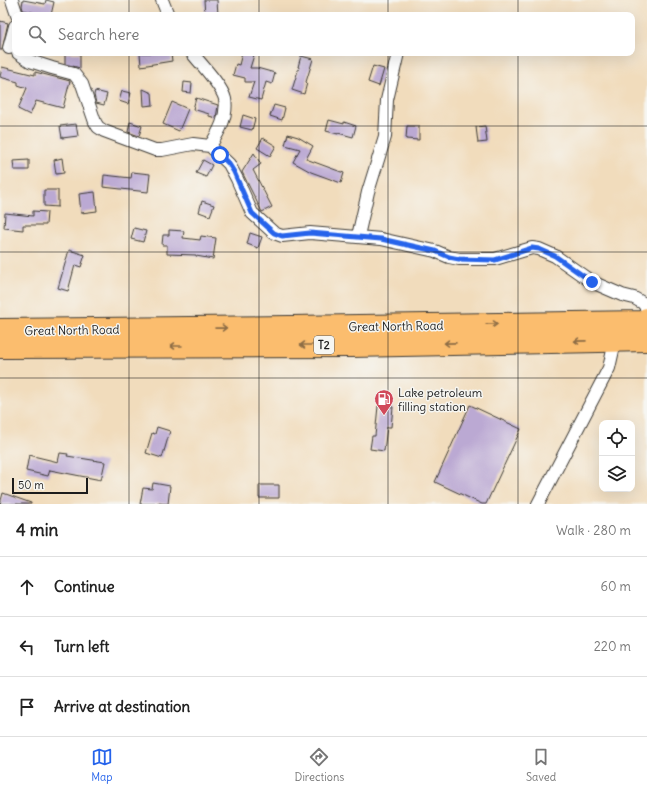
<!DOCTYPE html>
<meta charset="utf-8">
<style>
:root{--surface:#fff;--page:#f2f2f2;--text:#222;--muted:#767676;--line:#e0e0e0;--accent:#2563eb}
body{margin:0;font-family:Delius,sans-serif;background:var(--page);color:var(--text)}
.controls{position:absolute;right:12px;bottom:12px;display:grid;overflow:hidden;border-radius:8px;box-shadow:0 4px 16px #0002}
.controls button{width:36px;height:36px;display:grid;place-items:center;padding:0;border:0;border-bottom:1px solid var(--line);background:var(--surface);color:var(--text);font:20px sans-serif}
.scale{position:absolute;left:12px;bottom:10px;width:76px;box-sizing:border-box;padding-left:4px;border:2px solid #1c1c1c;border-top:0;font-size:11px;line-height:14px;white-space:nowrap;color:#1c1c1c;-webkit-text-stroke:3px #f6f6f2;paint-order:stroke}
.stop{position:absolute;width:12px;height:12px;margin:-9px;border:3px solid #2563eb;border-radius:50%;background:#fff}
.stop.end{background:#2563eb;border-color:#fff;box-shadow:0 1px 4px #0008}
.list{margin:0;padding:0;list-style:none}
h2{display:flex;justify-content:space-between;align-items:center;height:52px;margin:0;padding:0 16px;font-size:17px}
h2 small{font-size:13px;font-weight:400;color:var(--muted)}
.list li{display:grid;grid-template-columns:26px 1fr auto;gap:12px;align-items:center;box-sizing:border-box;height:60px;padding:0 16px;border-top:1px solid var(--line)}
.list b{display:block;font-size:15px;white-space:nowrap}
.list em{font-size:13px;font-style:normal;color:var(--muted)}
.icon{flex:none;width:22px;height:22px;fill:none;stroke:currentColor;stroke-width:2;stroke-linecap:round;stroke-linejoin:round}
.map{position:relative;flex:none;width:647px;height:504px;overflow:hidden}
.search{position:absolute;background:var(--surface);box-shadow:0 4px 16px #0002;left:12px;right:12px;top:12px;height:44px;display:flex;align-items:center;gap:10px;box-sizing:border-box;padding:0 14px;border-radius:8px;color:var(--muted);font-size:15px}
.sheet{height:232px;background:var(--surface)}
nav{display:flex;justify-content:space-around;align-items:center;box-sizing:border-box;height:56px;border-top:1px solid var(--line);background:var(--surface);font-size:11px;color:var(--muted)}
nav a{display:grid;justify-items:center;gap:2px}
nav .on{color:var(--accent)}
.map>svg:first-child{display:block}
.building{fill:#bba9d3}
.lines{fill:none;stroke-linecap:round;stroke-linejoin:round}
.street-casing{stroke:#3c3934;stroke-width:14}
.highway-casing{stroke:#3c3934;stroke-width:24}
.street{stroke:#fff;stroke-width:12}
.highway{stroke:#fbbd6e;stroke-width:22}
.oneway{stroke:#8c6c45}
.route{stroke:#2563eb;stroke-width:5}
.grid{fill:none;stroke:#1c1c1c;stroke-width:1;stroke-opacity:0.55}
.labels{text-anchor:middle;dominant-baseline:central;stroke-width:3;stroke-linejoin:round;paint-order:stroke}
.shield{fill:#f6f6f2;stroke:#5d5d5c;stroke-width:1}
.shield-label{font-size:11px;font-weight:bold;fill:#1c1c1c}
.street-label{font-size:12px;fill:#1c1c1c;stroke:#f6f6f2}
.poi-label{font-size:12px;fill:#1c1c1c;stroke:#f6f6f2;text-anchor:start}
</style>
<div class="map">
<svg width="647" height="504" viewBox="0 0 647 504">
<rect width="100%" height="100%" fill="#f6f6f2"/>
<filter id="ink" filterUnits="userSpaceOnUse"><feTurbulence type="fractalNoise" baseFrequency=".025" numOctaves="2"/><feDisplacementMap in="SourceGraphic" scale="8" xChannelSelector="R" yChannelSelector="G"/><feConvolveMatrix kernelMatrix="1 2 1 2 8 2 1 2 1" color-interpolation-filters="sRGB"/></filter>
<filter id="wash" filterUnits="userSpaceOnUse"><feTurbulence type="fractalNoise" baseFrequency=".012" numOctaves="4" result="noise"/><feDisplacementMap in="SourceGraphic" scale="16" xChannelSelector="R" yChannelSelector="G"/><feGaussianBlur stdDeviation="0.9" result="paint"/><feColorMatrix in="noise" values="0 0 0 0 0 0 0 0 0 0 0 0 0 0 0 0 0 1.4 0 .05"/><feComposite in="paint" operator="in"/></filter>
<g filter="url(#wash)">
<rect width="100%" height="100%" fill="#f1dcbc"/>
<g id="blocks">
<path class="building" d="M23,0L45,4L46,0L54,2L51,15H44L23,10L22,6Z
M204,0H217L218,15H205Z
M0,21L8,23L2,50H0Z
M65,53H80V68L65,64Z
M140,53H171L172,61L141,66Z
M242,53L254,55L250,68H257L275,73L272,84L266,82L261,100L249,97L254,82H245V78L233,75L236,64L239,65Z
M301,56L313,59L306,82L307,83L304,94L292,90L299,67H298Z
M373,66L384,69L379,86L368,82Z
M2,67L35,75V72L70,81L63,108L36,101L30,115L18,109L27,88L18,85V82L0,77Z
M184,82L192,83L191,93L183,92Z
M143,89L152,93L153,105L144,106Z
M95,91L107,94L104,105L96,103L94,95Z
M122,91L131,93L128,104L119,101Z
M196,98L218,105L216,118L209,116V114L193,109Z
M172,102L188,109L179,131L163,124Z
M274,105L285,108L282,120L270,116Z
M243,115L255,119L252,130L240,127Z
M329,120L344,124V122L356,126L353,137L338,133V134L326,131Z
M130,122L142,126L139,136L128,132Z
M76,124L78,136L62,138L60,126Z
M407,126H419V140L406,139Z
M485,126L487,142L478,143L476,127Z
M288,134L298,137L313,146L306,159L344,173L341,183L311,172L293,162L300,149L285,145Z
M263,138L276,146L270,156L257,148Z
M254,153L261,164L253,170L272,207L262,212L242,172Z
M62,158L64,173L56,174L54,160Z
M29,160V170H14L13,161Z
M203,160L212,165L206,177L196,173Z
M132,172L150,174L148,192L103,187L104,175L131,178Z
M44,190H58V207L44,206Z
M95,192L97,211L81,213L79,194Z
M202,201L214,205L210,216L199,212Z
M33,211L47,212L46,225H23V230L4,228L5,213L33,216Z
M134,228L146,231L143,242L131,239Z
M169,230L184,231L183,238L200,240L201,236L216,238L213,259L196,256V255L167,254V245H162L163,235H169Z
M250,233L262,237L258,248L247,244Z
M69,250L85,255L81,267L75,265L68,291L58,288Z
M470,405L521,429L486,504H482L435,482Z
M378,406L393,407L391,427H387L384,451L370,449L372,436H375Z
M157,427L170,431L162,458L146,453L152,433L155,434Z
M60,453L68,454L67,456L105,462L101,480L50,470L48,476L26,471L29,455L58,462Z
M153,483L170,486L168,504L157,503V504H140L143,488L152,489Z
M259,485H279V498H259Z
M3,493L31,503V504H0Z"/>
</g>
</g>
<g filter="url(#ink)">
<use href="#blocks" fill-opacity="0" stroke="#3c3934" stroke-width="1"/>
<g class="lines">
<g class="street-casing">
<path id="street" d="M12,0L17,15
M162,0L168,15
M9,48L15,26
M18,53L30,61L52,68L74,74L82,84L95,122L98,127L104,131L155,150H162L193,144L210,146L229,164L237,179L252,213L274,233L282,236L310,233L381,239L435,251L449,257L459,259H495L532,248L539,249L555,256L592,282L622,295L634,298L643,303L647,309
M192,53C201,64 222,86 225,99C228,116 219,132 210,146
M358,236L368,192L385,137L387,100L398,53
M538,504L609,368L616,337"/>
</g>
<g class="highway-casing">
<path id="highway" d="M0,330L290,327L644,322L647,319
M0,347L352,346L647,340"/>
</g>
<use href="#street" class="street"/>
<use href="#highway" class="highway"/>
</g>
<defs><path id="oneway-shaft" d="M-6 0H5M1.5-3L5.5 0L1.5 3" fill="none" stroke-width="1.6" stroke-linecap="round" stroke-linejoin="round"/></defs>
<g class="oneway">
<use href="#oneway-shaft" transform="translate(492 324) rotate(-1)"/>
<use href="#oneway-shaft" transform="translate(221 328) rotate(-1)"/>
<use href="#oneway-shaft" transform="translate(580 341) rotate(179)"/>
<use href="#oneway-shaft" transform="translate(450 343) rotate(179)"/>
<use href="#oneway-shaft" transform="translate(306 345) rotate(-180)"/>
<use href="#oneway-shaft" transform="translate(176 346) rotate(180)"/>
</g>
</g>
<g class="lines" filter="url(#ink)">
<path class="route" d="M220,155L229,164L234,172L252,213L274,233L282,236L310,233L381,239L435,251L449,257L459,259L495,260L532,248L539,249L555,256L592,282"/>
</g>
<path class="grid" d="M129,0V15M259,0V15M388,0V15M518,0V15M129,53V504M259,53V504M388,53V504M518,53V504M0,126H647M0,252H647M0,378H647"/>
<defs>
<g id="fuel-pin" transform="scale(1)"><path d="M0 17L-7.5 6A9.5 9.5 0 1 1 7.5 6Z" fill="#d1495b" stroke="#f6f6f2"/><path d="M-5.5-6h7V0h2V4h1.3V-2.5L3-4.5l.8-.8L6-3V5H2.5V1h-1V6h-7ZM-4.2-4.7v3.2H.2V-4.7Z" fill="#fff"/></g>
</defs>
<g fill-rule="evenodd">
<use href="#fuel-pin" x="384" y="399"/>
</g>
<g class="labels">
<rect class="shield" x="314" y="336" width="20" height="18" rx="3"/>
<g class="shield-label">
<text x="324" y="345">T2</text>
</g>
<g class="street-label">
<text transform="translate(396 326) rotate(-1)">Great North Road</text>
<text transform="translate(72 330) rotate(-1)">Great North Road</text>
</g>
<g class="poi-label">
<text x="398" y="392">Lake petroleum<tspan x="398" dy="14">filling station</tspan></text>
</g>
</g>
</svg>
<div class="controls">
<button><svg class="icon" aria-label="locate" viewBox="0 0 24 24"><circle cx="12" cy="12" r="6"/><path d="M12 2v4M12 18v4M2 12h4M18 12h4"/></svg></button>
<button><svg class="icon" aria-label="layers" viewBox="0 0 24 24"><path d="M12 4l9 5-9 5-9-5zM3 14l9 5 9-5"/></svg></button>
</div>
<div class="scale">50 m</div>
<div class="stop" style="left:220px;top:155px"></div>
<div class="stop end" style="left:592px;top:282px"></div>
<div class="search"><svg class="icon" aria-label="search" viewBox="0 0 24 24"><circle cx="10" cy="10" r="6"/><path d="M15 15l6 6"/></svg>Search here</div>
</div>
<section class="sheet">
<h2>4 min<small>Walk · 280 m</small></h2>
<ul class="list">
<li><svg class="icon" aria-label="ahead" viewBox="0 0 24 24"><path d="M12 20V5M6 11l6-6 6 6"/></svg><div><b>Continue</b></div><em>60 m</em></li>
<li><svg class="icon" aria-label="left" viewBox="0 0 24 24"><path d="M17 20v-9H6M10 6l-5 5 5 5"/></svg><div><b>Turn left</b></div><em>220 m</em></li>
<li><svg class="icon" aria-label="arrive" viewBox="0 0 24 24"><path d="M6 21V4h12l-3 4 3 4H6"/></svg><div><b>Arrive at destination</b></div></li>
</ul>
</section>
<nav>
<a class="on"><svg class="icon" aria-label="map" viewBox="0 0 24 24"><path d="M3 6l6-2 6 2 6-2v14l-6 2-6-2-6 2zM9 4v14M15 6v14"/></svg>Map</a>
<a><svg class="icon" aria-label="directions" viewBox="0 0 24 24"><path d="M12 3l9 9-9 9-9-9zM9 14v-3h6M13 9l2 2-2 2"/></svg>Directions</a>
<a><svg class="icon" aria-label="saved" viewBox="0 0 24 24"><path d="M7 4h10v16l-5-4-5 4z"/></svg>Saved</a>
</nav>
